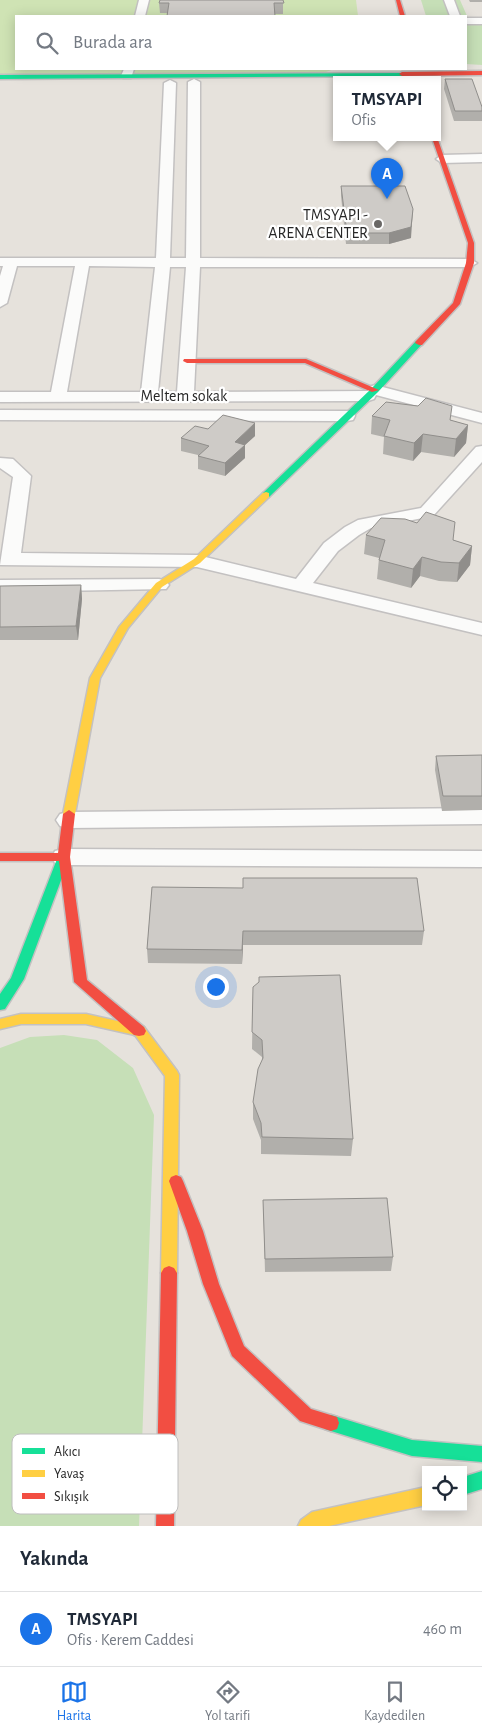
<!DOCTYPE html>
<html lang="tr">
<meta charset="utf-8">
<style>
:root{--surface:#fff;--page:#f6f6f7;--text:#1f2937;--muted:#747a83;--line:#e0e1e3;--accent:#1a73e8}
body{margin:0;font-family:"Alegreya Sans",sans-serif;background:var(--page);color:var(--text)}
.controls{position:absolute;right:15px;bottom:15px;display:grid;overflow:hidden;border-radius:0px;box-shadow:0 2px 12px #0003}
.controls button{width:45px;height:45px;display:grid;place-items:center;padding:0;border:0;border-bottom:1px solid var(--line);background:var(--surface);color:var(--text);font:25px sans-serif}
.you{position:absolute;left:215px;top:986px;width:18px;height:18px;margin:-12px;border:4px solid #fff;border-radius:50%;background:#1a73e8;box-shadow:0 0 0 8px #1a73e833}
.badge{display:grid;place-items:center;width:32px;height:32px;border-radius:50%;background:var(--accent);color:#fff;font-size:16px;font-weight:700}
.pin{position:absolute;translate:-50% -41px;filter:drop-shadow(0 1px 2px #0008)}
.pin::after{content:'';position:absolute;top:26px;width:18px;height:15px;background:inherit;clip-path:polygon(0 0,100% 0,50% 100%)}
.popup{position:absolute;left:333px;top:76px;width:108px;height:65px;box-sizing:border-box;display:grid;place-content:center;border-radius:0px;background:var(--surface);filter:drop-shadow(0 1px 4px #0005);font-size:16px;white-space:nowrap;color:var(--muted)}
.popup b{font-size:19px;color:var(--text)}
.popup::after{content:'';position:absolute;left:50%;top:100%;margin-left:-10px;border:10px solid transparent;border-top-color:var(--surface)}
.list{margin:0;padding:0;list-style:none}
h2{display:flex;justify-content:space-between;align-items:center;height:65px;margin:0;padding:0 20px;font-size:21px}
h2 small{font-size:16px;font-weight:400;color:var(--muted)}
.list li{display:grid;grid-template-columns:32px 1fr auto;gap:15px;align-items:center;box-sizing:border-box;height:75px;padding:0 20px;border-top:1px solid var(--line)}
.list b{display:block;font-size:19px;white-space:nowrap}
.list p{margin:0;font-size:16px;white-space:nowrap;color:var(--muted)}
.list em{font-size:16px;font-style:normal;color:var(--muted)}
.icon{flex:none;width:28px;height:28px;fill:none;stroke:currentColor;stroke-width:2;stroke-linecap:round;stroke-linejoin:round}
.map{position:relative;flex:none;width:482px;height:1526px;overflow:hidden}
.search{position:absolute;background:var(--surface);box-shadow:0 2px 12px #0003;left:15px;right:15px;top:15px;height:55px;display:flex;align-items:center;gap:12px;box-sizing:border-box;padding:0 18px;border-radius:0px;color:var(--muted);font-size:19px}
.sheet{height:140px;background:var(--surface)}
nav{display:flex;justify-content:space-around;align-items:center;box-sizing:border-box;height:70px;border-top:1px solid var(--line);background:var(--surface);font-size:14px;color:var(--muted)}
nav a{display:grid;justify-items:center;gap:2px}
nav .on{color:var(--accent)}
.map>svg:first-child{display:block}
.green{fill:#c6dfb7}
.pitch{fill:#cfe3b4}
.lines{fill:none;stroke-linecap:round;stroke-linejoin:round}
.street-casing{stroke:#c3c1c1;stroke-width:3}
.fast-casing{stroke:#c3c1c1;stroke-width:3}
.slow-casing{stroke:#c3c1c1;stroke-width:3}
.jam-casing{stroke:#c3c1c1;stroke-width:3}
.street{fill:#fbfbfa;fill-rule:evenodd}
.fast{fill:#16e098;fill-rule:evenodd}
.slow{fill:#ffcf43;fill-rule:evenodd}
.jam{fill:#f24e42;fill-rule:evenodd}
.wall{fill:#b1afab}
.shaded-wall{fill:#908e8b}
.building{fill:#cecbc7;stroke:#908e8b}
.poi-dot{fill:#6a6866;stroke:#fff;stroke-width:2}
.labels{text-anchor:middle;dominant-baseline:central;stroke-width:4.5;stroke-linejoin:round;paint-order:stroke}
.far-poi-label{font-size:16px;fill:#272727;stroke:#fff;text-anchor:end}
.far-street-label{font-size:16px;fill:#272727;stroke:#fff}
.key{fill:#fff;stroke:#bebebe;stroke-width:1}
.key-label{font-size:14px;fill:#272727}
</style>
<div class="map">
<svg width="482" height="1526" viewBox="0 0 482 1526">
<rect width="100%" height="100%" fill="#e6e2dc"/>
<path class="green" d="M421,0H460L471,25H482V65L466,64V16H426Z
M64,1035L97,1040L133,1068L154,1115L139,1526H0V1048L30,1037Z"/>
<path class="pitch" d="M0,0H356L358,16H16V69H334L326,72L0,74Z"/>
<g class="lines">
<g class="street-casing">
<path id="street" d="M139,0H149L145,16H135Z
M444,0H454L460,16H450Z
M466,18H482V24H466Z
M124,69H134L131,78H123L121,76Z
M194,79L200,82V258L470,259L477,263L470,267H200L194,392L368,391L369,387L375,385L482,413V423L376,395L374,399L368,401L0,402V392H51L75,266H17L7,303L0,307V276L3,266H0V258H156L164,83L170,80L176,83L170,258H186L188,82ZM89,266L155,267L141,392H67ZM170,267H186L177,392H158Z
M482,154V162L442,163L436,159L442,155Z
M0,410L347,411L353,412L355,416L353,420L347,421L0,420Z
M482,446V462L433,516L371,528L359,535L338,551L313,583L482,623V635L197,567L0,565L13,477L0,468V458L13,459L31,476L21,553L197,555L296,579L324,543L345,527L358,520L421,508L476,447Z
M159,579L166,581L169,585L166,589L0,592V580Z
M482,808V824L68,828L60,826L56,820L60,814L68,812Z
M64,849L482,851V867L64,865L55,863L52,857L55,851Z"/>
</g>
<g class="fast-casing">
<path id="fast" d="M404,73L402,76L0,79V75Z
M416,341L423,343L378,392L269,497H263V493L372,388Z
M63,855L67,856L69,859L24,979L5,1009L0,1010V994L11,978L57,859L59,856Z
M331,1415L412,1440L482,1446V1462L412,1456L331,1431L325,1429L323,1423L325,1417Z
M482,1471V1489L463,1495V1477Z"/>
</g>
<g class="slow-casing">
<path id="slow" d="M266,492L269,493V497L200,563L162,587L128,628L100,678L75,814L69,818L65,817L63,814L90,678L119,627L156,583L194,559L263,493Z
M21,1014H86L144,1027L177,1071L179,1075L177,1273L174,1278L169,1280L164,1278L161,1273L165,1076L135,1035L86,1024H21L0,1029V1019Z
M426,1487V1505L329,1526H298L301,1520L312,1512Z"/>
</g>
<g class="jam-casing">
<path id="jam" d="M396,0H400L405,16H400Z
M482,71V75L402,76L399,74L402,72Z
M437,137L474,243V263L460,304L422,345H419L415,343L416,341L453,303L466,263L468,243L432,138Z
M184,359H306L379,390L372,392L305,363H187L183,361Z
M69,810L75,814L70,857L87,980L144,1027L146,1031L144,1035L139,1036L134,1035L74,982L59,861H0V853H58L63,814Z
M176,1175L181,1177L183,1181L203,1231L219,1284L244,1346L311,1409L337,1417L339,1423L337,1429L331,1431L300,1421L232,1356L203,1284L187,1231L169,1181L171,1177Z
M169,1266L174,1268L177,1273L174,1526H156L161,1273L164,1268Z"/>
</g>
<use href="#street" class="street"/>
<use href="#fast" class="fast"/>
<use href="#slow" class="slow"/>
<use href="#jam" class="jam"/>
</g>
<path class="wall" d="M283,0V14L160,13L159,3Z
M469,0H482V2H470Z
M445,79L482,107V121H454L444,89Z
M341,186L411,238L389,244H346L341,196Z
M372,416L450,420L468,425L466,443L454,457L421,452L413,461L383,454L384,437L371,434Z
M208,429L255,436L245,445V458L225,476L198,469V455L181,451V438Z
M366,535L453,540L472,546L470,565L457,582L439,581L420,576L411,588L377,579L379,558L364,554Z
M81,585L82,599L78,640H0V586Z
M482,755V810L442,811L435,770L436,756Z
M152,887L424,931L422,945H243L242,964L148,963L147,949Z
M253,987L353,1139L351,1156L261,1154V1140L253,1119V1102L262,1061V1057L252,1049Z
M263,1200L393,1257L391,1271L265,1272Z"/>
<path class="shaded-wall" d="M413,209L411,238L389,244V233Z
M255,423V436L245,445V458L225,476V463L235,442Z
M468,425L466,443L454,457L456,439Z
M423,434L421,452L413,461L414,443Z
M472,546L470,565L457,582L459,563Z
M422,557L420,576L411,588L413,569Z
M81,585L82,599L78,640L76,626Z
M243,931V945L242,964V950Z"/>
<path class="building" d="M160,0H283L284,3H274L275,16H167L169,3H159Z
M445,79H472L482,107V111H455Z
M341,186H405L413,209L411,227L389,233H347Z
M426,398L452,406L450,420L468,425L456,439L423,434L414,443L384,436L390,420L372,416L386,402L418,406Z
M223,415L255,423L235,442L245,445L225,463L198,456L209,446L181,438L195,426L208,429Z
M426,512L455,522L453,540L472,546L459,563L441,562L422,557L413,569L379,560L385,540L366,535L381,518L405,519L417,523Z
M81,585L76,626L0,627V586Z
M482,755V796H443L436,756Z
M243,878H417L424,931H243L242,950L147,949L152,887L243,888Z
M340,975L353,1139L262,1137L261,1123L253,1102L258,1069L263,1058L262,1040L252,1032L253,987L259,982V977Z
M387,1198L393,1257L265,1259L263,1200Z"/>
<circle class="poi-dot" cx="378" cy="224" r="5"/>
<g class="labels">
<g class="far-poi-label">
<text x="368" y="215">TMSYAPI -<tspan x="368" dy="18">ARENA CENTER</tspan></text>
</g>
<g class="far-street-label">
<text x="184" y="396">Meltem sokak</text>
</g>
</g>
<rect x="12" y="1434" width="166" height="80" rx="8" class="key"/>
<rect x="22" y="1448" width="23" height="6" fill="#16e098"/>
<rect x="22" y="1470" width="23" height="7" fill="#ffcf43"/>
<rect x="22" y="1493" width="23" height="6" fill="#f24e42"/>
<g class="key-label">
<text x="54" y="1456">Akıcı</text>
<text x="54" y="1478">Yavaş</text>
<text x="54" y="1501">Sıkışık</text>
</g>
</svg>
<div class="controls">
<button><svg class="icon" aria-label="locate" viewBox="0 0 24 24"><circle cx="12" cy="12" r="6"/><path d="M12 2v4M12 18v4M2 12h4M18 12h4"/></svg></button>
</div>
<div class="you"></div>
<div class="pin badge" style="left:387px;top:199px">A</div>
<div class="popup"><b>TMSYAPI</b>Ofis</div>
<div class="search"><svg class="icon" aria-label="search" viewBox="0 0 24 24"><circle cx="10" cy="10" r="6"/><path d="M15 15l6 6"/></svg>Burada ara</div>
</div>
<section class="sheet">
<h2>Yakında<small></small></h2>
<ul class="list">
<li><span class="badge">A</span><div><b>TMSYAPI</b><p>Ofis · Kerem Caddesi</p></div><em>460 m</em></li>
</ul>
</section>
<nav>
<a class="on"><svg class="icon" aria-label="map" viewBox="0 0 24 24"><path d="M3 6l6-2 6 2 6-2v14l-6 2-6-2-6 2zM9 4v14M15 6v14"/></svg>Harita</a>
<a><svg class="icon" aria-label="directions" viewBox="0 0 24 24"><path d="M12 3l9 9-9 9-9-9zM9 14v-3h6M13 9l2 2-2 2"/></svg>Yol tarifi</a>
<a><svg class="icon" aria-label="saved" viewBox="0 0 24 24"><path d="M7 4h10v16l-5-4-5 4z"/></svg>Kaydedilen</a>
</nav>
